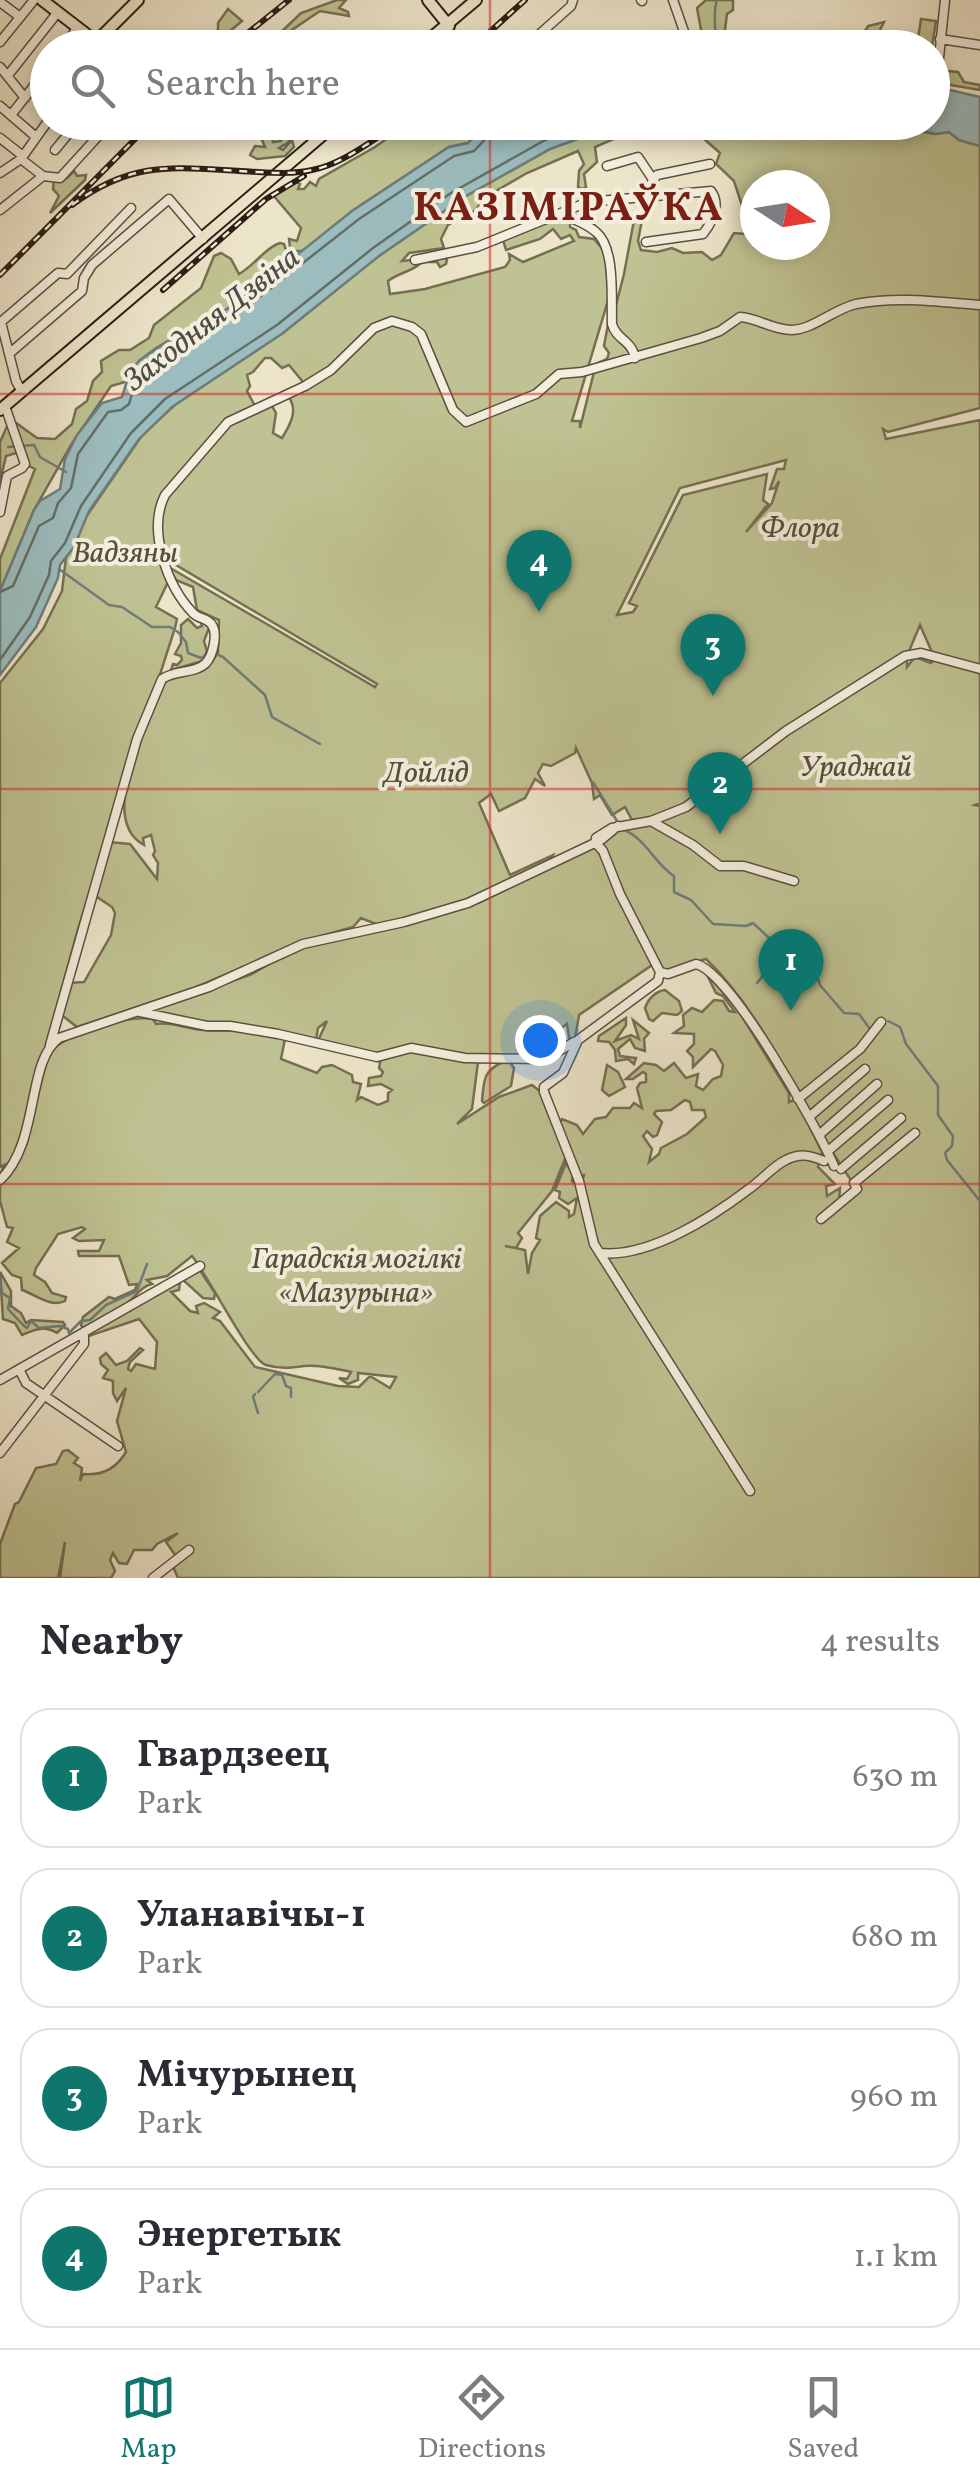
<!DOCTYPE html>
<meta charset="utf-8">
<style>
:root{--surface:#fff;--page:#f7f7f7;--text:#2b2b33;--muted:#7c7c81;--line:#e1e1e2;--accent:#0f766e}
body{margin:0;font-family:Vollkorn,serif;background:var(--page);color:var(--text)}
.compass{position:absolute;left:740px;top:170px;width:90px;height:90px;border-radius:50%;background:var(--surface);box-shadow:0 5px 15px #0003;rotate:102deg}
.you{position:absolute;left:540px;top:1040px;width:35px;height:35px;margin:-25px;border:8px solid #fff;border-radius:50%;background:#1a73e8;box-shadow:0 0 0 15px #1a73e833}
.badge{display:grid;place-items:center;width:65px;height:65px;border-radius:50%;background:var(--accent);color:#fff;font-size:32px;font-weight:700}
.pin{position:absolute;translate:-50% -82px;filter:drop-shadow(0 2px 5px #0008)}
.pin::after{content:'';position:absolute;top:52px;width:35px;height:30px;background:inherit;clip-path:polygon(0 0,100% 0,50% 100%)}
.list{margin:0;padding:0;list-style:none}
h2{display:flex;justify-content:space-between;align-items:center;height:130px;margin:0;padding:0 40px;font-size:42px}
h2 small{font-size:32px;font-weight:400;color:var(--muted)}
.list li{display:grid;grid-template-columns:65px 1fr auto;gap:30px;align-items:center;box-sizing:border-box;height:140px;margin:0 20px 20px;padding:0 20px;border:2px solid var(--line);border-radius:30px}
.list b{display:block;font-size:38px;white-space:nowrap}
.list p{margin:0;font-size:32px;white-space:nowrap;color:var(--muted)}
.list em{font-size:32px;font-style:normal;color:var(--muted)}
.icon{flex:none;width:55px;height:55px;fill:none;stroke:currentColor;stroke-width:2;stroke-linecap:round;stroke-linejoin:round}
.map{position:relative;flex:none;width:980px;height:1578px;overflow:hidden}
.search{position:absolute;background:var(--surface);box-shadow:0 5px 15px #0003;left:30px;right:30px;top:30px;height:110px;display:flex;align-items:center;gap:25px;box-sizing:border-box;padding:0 35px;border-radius:55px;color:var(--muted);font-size:38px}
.sheet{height:770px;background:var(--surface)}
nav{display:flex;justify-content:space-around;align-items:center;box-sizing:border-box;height:140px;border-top:2px solid var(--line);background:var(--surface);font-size:28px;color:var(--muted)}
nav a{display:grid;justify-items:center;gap:5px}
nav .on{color:var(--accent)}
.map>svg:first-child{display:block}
.green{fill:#bfc292;stroke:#757052;stroke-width:2.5;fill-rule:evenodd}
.water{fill:#9cbdbf;stroke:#6f7d7a;stroke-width:2.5}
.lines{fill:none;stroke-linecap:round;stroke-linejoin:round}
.shore{stroke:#646e69;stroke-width:2.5}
.stream{stroke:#6f7d7a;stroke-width:2.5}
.minor-casing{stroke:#5c5041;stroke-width:11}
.major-casing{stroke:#2b1e13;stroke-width:14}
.minor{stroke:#f3eedd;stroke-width:8}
.major{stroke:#ede5ca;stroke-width:10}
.rail-casing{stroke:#2b1e13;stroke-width:6}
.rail{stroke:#f3eedd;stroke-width:2.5;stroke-dasharray:8;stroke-linecap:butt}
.grid{fill:none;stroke:#d62828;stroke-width:2.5;stroke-opacity:0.55}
.labels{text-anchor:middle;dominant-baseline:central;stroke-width:8;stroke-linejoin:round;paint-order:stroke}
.park-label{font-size:30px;font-style:italic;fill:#574f39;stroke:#f3eedd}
.water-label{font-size:32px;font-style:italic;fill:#4d4e47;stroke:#f3eedd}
.district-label{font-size:40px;font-weight:bold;letter-spacing:2.5px;fill:#7a1f14;stroke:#f3eedd}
</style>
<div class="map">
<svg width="980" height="1578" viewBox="0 0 980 1578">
<rect width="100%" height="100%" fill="#ede5ca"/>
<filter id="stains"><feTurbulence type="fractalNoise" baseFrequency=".002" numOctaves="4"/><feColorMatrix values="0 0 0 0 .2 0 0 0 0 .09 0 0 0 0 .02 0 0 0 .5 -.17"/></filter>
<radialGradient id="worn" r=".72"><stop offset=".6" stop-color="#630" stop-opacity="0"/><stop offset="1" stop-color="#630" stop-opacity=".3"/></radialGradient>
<path class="green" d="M337,0H346L339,8L348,12L349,16L320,11L283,36L276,37L301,13Z
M706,0H733V10L727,14L724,37L728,47H715L710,41L705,47H689L702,35L697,8Z
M228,9L242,21L211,47H201L218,30V23Z
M921,19L936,21L932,47L917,45Z
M884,22L878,34H888L892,38L885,40L882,47H855L868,26Z
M938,70L958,72L964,82L980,85V90L933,82L932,75L936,76Z
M824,122L903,128L935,134L949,132L959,140L980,146V408L888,432L883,429L886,439L980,420V803L975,805L980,806V1578H178L172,1564L178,1559L166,1542L178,1533L157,1544L152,1550H134L127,1564L119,1563L113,1553L110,1560L115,1571L111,1578H60L65,1542L58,1578H0V1544L15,1504L19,1502L36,1468L56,1464L63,1451L68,1450L78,1458L74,1463L82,1468L80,1481L83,1474C102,1476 116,1469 126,1452L117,1421L126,1388L117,1401L113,1393V1381L103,1378L108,1370L101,1364L100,1358L106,1353L116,1365L127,1361L140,1348L143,1350L130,1362L128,1369L131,1371L136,1364L155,1369L157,1342L139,1319L86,1337L85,1333L172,1284L180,1282L179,1290L171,1292L190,1311L198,1313L196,1306L204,1303L220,1312L213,1318L220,1321L255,1367L338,1386L359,1387L370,1376L390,1388L396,1377L358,1373V1380L348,1384L339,1378L347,1379L351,1372C337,1369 319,1364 304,1366C291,1368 280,1369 266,1365C250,1360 209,1277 192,1256L167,1276L147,1280L152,1284C140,1287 137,1296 126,1304C112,1314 98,1319 84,1330L81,1325L83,1317L109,1297L115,1299L135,1290L137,1284L129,1285L119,1256H79L78,1251H99L104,1240L79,1241L73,1238L85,1229L82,1227L58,1234L36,1268L34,1275L45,1282L52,1293L66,1297L65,1301C51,1308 36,1295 22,1290L21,1278L12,1275L2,1263L19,1248L7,1242L13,1228L7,1227L0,1201V1182L18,1162L23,1150L49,1052C70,1033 125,1015 153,1019L156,1024C171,1021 187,1029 203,1030C229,1033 261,1025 285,1039L281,1059L317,1073L322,1067L332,1065L352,1075L353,1082L361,1084L357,1100L361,1097L378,1105L388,1101V1093L392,1090L381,1084L368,1086L369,1078L381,1076L383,1072L379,1068L381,1058L414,1050L478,1062L472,1109L457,1124L499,1097L532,1085L541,1092L567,1154L552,1191L518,1233L522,1238L516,1248L505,1246L525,1250L528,1274L532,1253L540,1240L536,1238L540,1216L556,1202L569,1211V1217L574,1214L577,1198L568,1204L559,1198L560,1192L555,1190L566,1163L573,1174L572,1181L580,1188L584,1175H580L559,1124L562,1119L577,1125L583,1134L595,1119L606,1117L613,1108H630L634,1103L642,1108L637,1088L640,1083L646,1082V1074L643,1072L633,1079H626L644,1063L656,1065L664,1071L674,1063L686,1078L698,1074L696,1086L703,1090L713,1079L721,1076L723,1065L715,1051L711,1049L693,1067V1057L687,1051L694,1044V1034L674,1033L684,1026L683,1015L692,1008L702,1012L714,1000L723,1001L729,1011L735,1012L723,996L716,993L706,973L738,1010L789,1093V1102L796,1099L822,1152L818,1167L835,1184L826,1186L827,1196L840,1188L839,1201L856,1187C803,1115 771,1022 706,959L664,971L621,893L602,842L619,830L653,825L686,807L651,820H632L625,807L612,815L600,795L594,799L592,783L576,748L575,753L551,766L543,764L538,773L545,786L535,779L525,798L499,811L491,794L479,803L510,875L553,855L550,860L480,896L389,923L376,924L361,918L353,927L303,941L194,988L77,1027L59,1013L69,983L84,982L111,935L115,913L112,907L94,895L109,842L130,844L157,879L158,863L153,855L155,851L151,835L143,838L144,845C96,819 149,723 162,687L167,679L207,668L218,653L219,620L197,610L193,587L176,580L170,571L172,569L375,687L377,684L171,562L160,545L169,580L156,607L177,619L175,628L78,929L17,1154L0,1176L4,1165L0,1167V683L43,629L62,591L66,557L86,517L143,434L177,403L283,333L373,260L466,196L550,149L576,138L622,123H654L642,131L634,130L595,147L597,162L584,174L586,187L582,189L578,187L579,171L584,164L578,151L527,173L489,195L474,211L448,225L441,239L444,248L409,253L402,261L441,257L447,259L446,264L440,267L437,262H422C412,272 400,272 388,281L390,294L425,289L505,267L510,260L509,254L523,262L574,241L570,235L561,239L553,229L540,239L506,250L503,240L563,216L570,221V227L576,230L579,237L594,239L605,252L609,297L572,421H580V428L596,364L607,359L609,353L604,346L609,319L615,309L624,274L634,220H642L638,241L641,250L657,252L672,248L683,253L702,252L712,260L721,255L734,233L745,234L749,227L734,181L716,164L720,153L687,124L666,123ZM755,185H815V245H755ZM265,358H271L282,368L289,365L303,382L304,388L288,396C299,410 290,425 282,438L273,433L276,413L272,406L254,404L247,391L250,386L247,375L253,372ZM786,460L784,469H777L770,489L775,488L779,481L772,503L746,532L768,504L763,500L767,474L683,495L629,603L637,606L633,612L617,615L680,488ZM920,625L935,659L931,663L915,657L907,667V656ZM685,1100L690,1102L692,1110H704L706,1117L687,1134L661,1148L659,1154L649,1162L652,1149L643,1136L647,1131L653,1137L657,1135L662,1122L654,1114L656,1111L671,1110Z
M409,123L431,126L438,123H487L468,143L449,147L352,211L305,251H294L290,247L289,239L297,241L301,228L273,195L296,182L300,184L298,189H304L310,182L316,186L319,179L375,147Z
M286,128L289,142L279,148L283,150L292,140L294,147L285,156L257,159L250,155L255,146L265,147L262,140L272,135L273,142L281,141L282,130Z
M74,171L77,176L86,175L85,180L50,213L59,196L53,189L54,180L67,178Z
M280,243L284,244L289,259C269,275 249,295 227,309C198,328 137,348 125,382L111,386L71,445L34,510L0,591V559L35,469L27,465L12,420L37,438L55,439L72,424L76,409L87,401L93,381L102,372L101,361L119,350H130L149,338L154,325L201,288L214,256L221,253L231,259L239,274C255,265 266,247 280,243Z
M9,422L20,452L6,456L0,482V442Z
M188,619L197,628L202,626L200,620L210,625L204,641L207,651L203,661L171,670L173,664L177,665L182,660L181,656L175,654L181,643V625Z
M594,846L598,847L655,963L579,1015L575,1039L569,1038L567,1024L558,1030L550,1054L493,1058L411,1048L377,1057L317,1043L327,1021L318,1028L316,1040L231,1024L193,1021L148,1011L252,974L288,953L328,938L448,912L480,902Z
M665,990L679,1001L682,1011L677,1015L662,1013L653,1021L649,1019L645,1008C648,999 656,991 665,990Z
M626,1018V1025L615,1041L631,1035L639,1039L633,1020L649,1033L644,1039L645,1051L635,1048L630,1039L618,1049L620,1056L636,1058L634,1064L628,1059L616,1061L615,1050L609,1042L598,1041L599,1036Z
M503,1062H510L514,1068L511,1086L484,1103L482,1101C484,1080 483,1071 503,1062Z
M607,1065L618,1072L625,1087L609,1096L602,1090Z
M199,1269L215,1293L214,1299L203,1298L182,1279Z
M0,1272L11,1291V1306L21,1313L26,1323L31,1320L63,1322L65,1325L57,1333C44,1325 34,1330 22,1335L15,1323L3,1319Z"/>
<path class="water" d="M933,86L980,97V146L959,140L949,132L935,134L909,128L824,123L932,122Z
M487,122L622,123L550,149L466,196L379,256L283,333L172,407L139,439L89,511L74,547L60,565L58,578L36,627L0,675V591L34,510L40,501L60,489L65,459L77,435L102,403L122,397L130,371L140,360L180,333L233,306L352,211L449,147L468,143Z"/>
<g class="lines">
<path class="shore" d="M0,592L13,586L39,526L53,518L58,503L71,488L78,454L108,412L121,410L129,404L136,380L146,368L185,342L238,314L359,219L454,156L474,151L492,132L494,122
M0,660L30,617L49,575L51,561L65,543L81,506L131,433L165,399L277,325L373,248L451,193L545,140L594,122"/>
<path class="stream" d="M715,48C717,31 712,14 717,0
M478,122L482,128
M8,447L34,445L40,457L66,472
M59,569L109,605L122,607L152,627H170L178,632L186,642L188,653L201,658L209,653
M216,654L223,657L265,695L272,717L320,744
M593,782L617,821
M624,830C645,838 655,864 674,876V892L691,900L713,924L746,926L753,923L768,937L783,962L804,956L812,959L820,985L844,1013L859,1014L870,1029
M757,983L778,957
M888,1021L900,1027L906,1044L938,1086V1115L953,1136L952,1146L945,1153L947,1160L980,1201
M0,1278L2,1293L10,1298L8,1309L25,1327L27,1328L31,1321L39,1328L60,1326L68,1329L69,1333L81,1321L90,1320L106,1305L137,1291L147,1264
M258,1392L275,1374L282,1375L286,1386L291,1388V1397
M255,1394L253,1397L258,1413"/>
<g class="minor-casing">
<path id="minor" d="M641,0L642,1
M673,0L687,40
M0,2L20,17
M940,39L980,45
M0,42L34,0
M63,48L77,28
M524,48L571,6L573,0
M0,67L25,98
M938,67L945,0
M9,74L58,12
M0,106L36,137
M11,115L48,68
M0,138L23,156
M55,150L78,122
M21,159L43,176L60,178L111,122
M607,166L638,157L652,178
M0,173L21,159L48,121
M642,197L657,175L710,164
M0,210L43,176
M562,213C573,220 586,223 596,232C616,248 611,301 612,324C616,340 632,340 635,358
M415,260L477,247L588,202L711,191C721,205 713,221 703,234L646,242
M10,353L82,291L84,278L92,265L169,199L203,239
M22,392L16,381L1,322L58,273L67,274L131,208
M0,512L7,476L22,468L25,464L5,406
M651,821L693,845L720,866H744L794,881
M596,838L612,828L651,821L686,807L786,731L905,656L921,653L980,669
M595,842L603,851L620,894L660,972L668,974L696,964C731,972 818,1129 834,1166
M660,972L658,981L578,1040L563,1073L544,1087V1092L579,1181L594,1244L750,1491
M140,1012L207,1026H230L278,1034L377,1057L411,1048L465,1058L536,1059L549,1057L574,1042
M50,1045L137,739L162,679C174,670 195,674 206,663C213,655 218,634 212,625C208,618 198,619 193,613C167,586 147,530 165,495L228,422L305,386L331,370L374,328L392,321L412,327L421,334L453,410L466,422L536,394L559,374L582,372L701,338L720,331L740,317C758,318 772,330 792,330C814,329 834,309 856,304C898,296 939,302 980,305
M798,1099L860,1049L881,1022
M809,1117L865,1069
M819,1135L877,1084
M828,1151L888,1100
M841,1169L901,1118
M0,1180C40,1143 26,1062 59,1038L209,987L303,944L404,922L468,903L601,840L618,826
M821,1219L857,1189L854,1183L915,1133
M601,1253C649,1258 712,1217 749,1189C762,1180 773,1166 786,1160C800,1153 810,1155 824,1161
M19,1369L26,1383L118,1446
M0,1380L200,1266
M0,1453L84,1344V1332
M153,1578L189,1550"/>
</g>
<g class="major-casing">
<path id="major" d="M42,0L94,40L103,35L138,0
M428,0L449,26
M419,48L476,0
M0,410L338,122"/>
</g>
<use href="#minor" class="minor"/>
<use href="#major" class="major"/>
<g class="rail-casing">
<path id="rail" d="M229,48L289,0
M472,48L525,0
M72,205C138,156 181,169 258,172C276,173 294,174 312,170C344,164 374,138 402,122
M0,275L152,122
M163,290L266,199L304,176"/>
</g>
<use href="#rail" class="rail"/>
</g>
<path class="grid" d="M490,0V48M490,122V1578M0,394H980M0,789H980M0,1184H980"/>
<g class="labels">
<g class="park-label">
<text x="800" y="529">Флора</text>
<text x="125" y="554">Вадзяны</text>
<text x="856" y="768">Ураджай</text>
<text x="426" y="774">Дойлід</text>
<text x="356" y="1260">Гарадскія могілкі<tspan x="356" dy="34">«Мазурына»</tspan></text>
</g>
<g class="water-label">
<text transform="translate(213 320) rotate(-38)">Заходняя Дзвіна</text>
</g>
<g class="district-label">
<text x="569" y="210">КАЗІМІРАЎКА</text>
</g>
</g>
<rect width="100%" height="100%" filter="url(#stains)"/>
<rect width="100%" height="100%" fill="url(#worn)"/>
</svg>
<svg class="compass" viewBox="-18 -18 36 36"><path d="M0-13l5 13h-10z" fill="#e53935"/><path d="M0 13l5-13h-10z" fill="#7c7c81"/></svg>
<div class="you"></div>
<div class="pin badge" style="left:791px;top:1011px">1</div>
<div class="pin badge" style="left:720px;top:834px">2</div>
<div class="pin badge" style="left:713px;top:696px">3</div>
<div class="pin badge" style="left:539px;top:612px">4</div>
<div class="search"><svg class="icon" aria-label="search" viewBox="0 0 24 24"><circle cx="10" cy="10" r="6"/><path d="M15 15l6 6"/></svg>Search here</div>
</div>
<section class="sheet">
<h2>Nearby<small>4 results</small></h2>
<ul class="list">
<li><span class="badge">1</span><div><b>Гвардзеец</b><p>Park</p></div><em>630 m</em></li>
<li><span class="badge">2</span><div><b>Уланавічы-1</b><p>Park</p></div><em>680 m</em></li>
<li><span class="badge">3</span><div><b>Мічурынец</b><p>Park</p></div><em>960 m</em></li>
<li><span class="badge">4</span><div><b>Энергетык</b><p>Park</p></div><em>1.1 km</em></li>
</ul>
</section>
<nav>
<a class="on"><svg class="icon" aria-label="map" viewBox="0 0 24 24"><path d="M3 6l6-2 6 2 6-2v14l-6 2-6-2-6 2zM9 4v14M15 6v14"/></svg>Map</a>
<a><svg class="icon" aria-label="directions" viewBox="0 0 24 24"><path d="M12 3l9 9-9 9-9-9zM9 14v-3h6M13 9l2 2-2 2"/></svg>Directions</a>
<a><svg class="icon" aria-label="saved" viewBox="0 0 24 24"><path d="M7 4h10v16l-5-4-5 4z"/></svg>Saved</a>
</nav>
